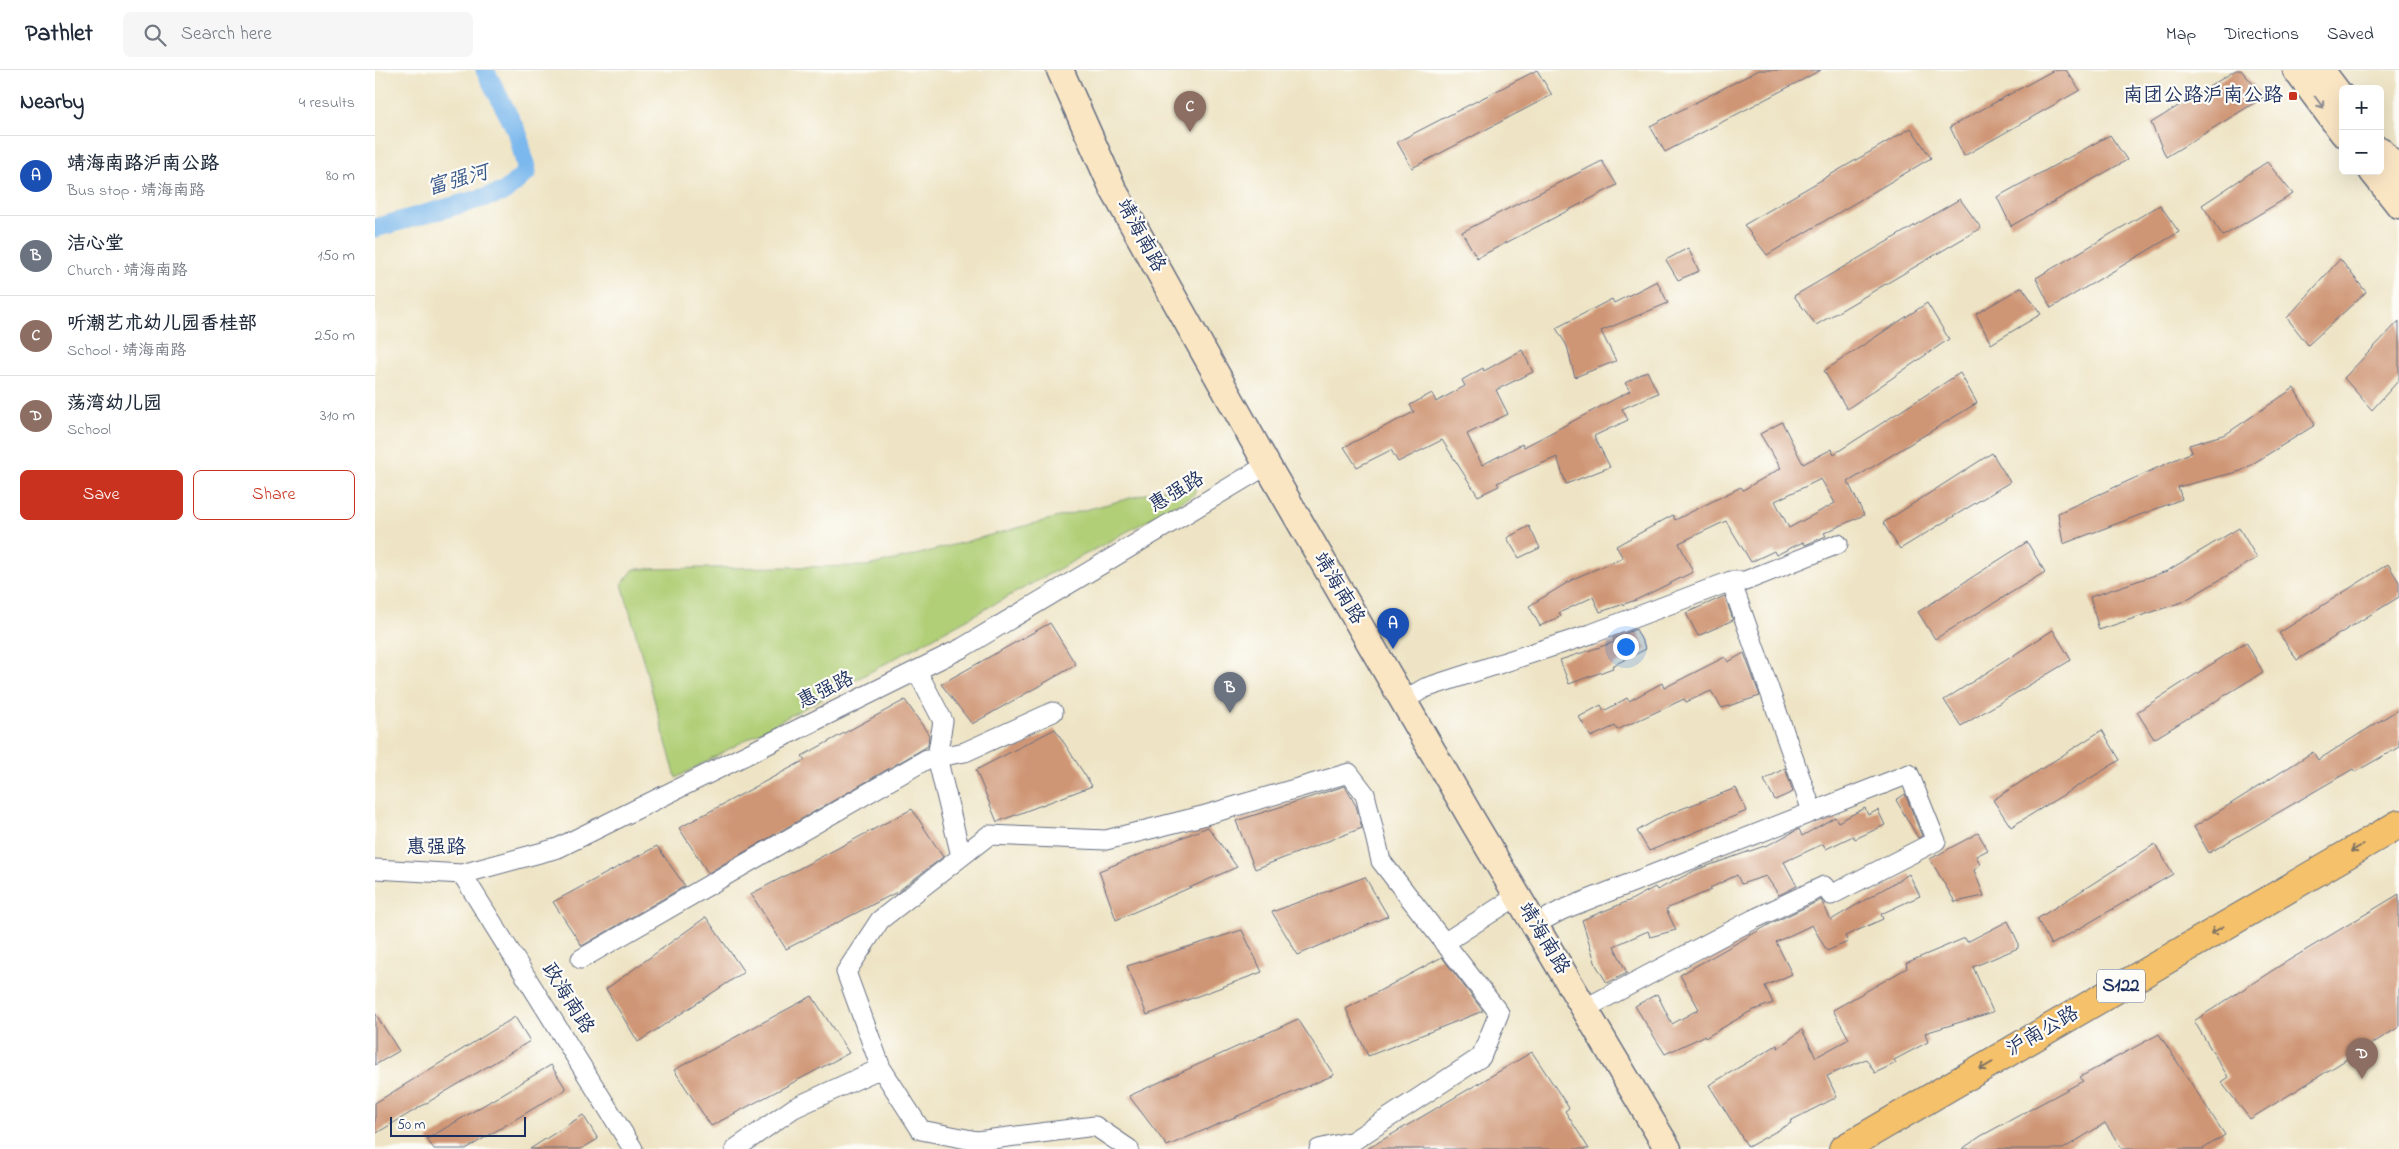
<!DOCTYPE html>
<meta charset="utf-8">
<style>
:root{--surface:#fff;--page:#f6f6f7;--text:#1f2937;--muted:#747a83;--line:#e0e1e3;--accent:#c8321e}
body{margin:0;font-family:"Indie Flower","LXGW WenKai TC",sans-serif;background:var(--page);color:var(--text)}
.controls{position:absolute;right:15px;top:15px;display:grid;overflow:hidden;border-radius:8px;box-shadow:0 5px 20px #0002}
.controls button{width:45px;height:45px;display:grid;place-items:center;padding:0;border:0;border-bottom:1px solid var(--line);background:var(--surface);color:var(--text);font:25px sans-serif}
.scale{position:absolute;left:15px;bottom:12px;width:136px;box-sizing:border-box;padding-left:5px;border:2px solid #1b2f5e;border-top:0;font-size:14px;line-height:18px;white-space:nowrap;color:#1b2f5e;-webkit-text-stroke:4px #fdfcf7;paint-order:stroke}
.you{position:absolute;left:1250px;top:576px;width:18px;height:18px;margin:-12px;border:4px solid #fff;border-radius:50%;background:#1a73e8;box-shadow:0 0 0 8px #1a73e833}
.badge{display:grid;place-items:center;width:32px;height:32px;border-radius:50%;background:var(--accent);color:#fff;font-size:16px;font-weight:700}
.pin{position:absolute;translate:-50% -41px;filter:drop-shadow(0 1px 2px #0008)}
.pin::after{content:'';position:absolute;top:26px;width:18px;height:15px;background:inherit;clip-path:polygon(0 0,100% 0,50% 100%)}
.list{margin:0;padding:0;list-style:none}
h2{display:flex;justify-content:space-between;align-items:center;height:65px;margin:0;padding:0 20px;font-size:21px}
h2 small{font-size:16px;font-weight:400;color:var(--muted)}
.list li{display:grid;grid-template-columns:32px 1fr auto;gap:15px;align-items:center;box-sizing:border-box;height:80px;padding:0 20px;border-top:1px solid var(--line)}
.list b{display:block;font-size:19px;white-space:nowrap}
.list p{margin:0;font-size:16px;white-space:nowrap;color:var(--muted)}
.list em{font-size:16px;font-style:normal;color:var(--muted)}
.actions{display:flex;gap:10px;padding:15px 20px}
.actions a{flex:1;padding:11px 0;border:1px solid var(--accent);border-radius:8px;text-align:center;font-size:18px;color:var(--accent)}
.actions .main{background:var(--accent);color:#fff}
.icon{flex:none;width:28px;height:28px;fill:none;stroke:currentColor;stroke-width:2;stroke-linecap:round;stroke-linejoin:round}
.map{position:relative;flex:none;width:2024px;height:1079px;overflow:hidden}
header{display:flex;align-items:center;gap:30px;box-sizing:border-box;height:70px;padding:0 25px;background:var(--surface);border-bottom:1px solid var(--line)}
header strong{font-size:24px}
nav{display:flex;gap:28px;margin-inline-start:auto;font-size:18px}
.search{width:350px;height:45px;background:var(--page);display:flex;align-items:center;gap:12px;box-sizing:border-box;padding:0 18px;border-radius:8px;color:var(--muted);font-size:19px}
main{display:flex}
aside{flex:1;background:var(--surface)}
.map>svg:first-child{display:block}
.green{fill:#b1cf77;stroke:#667f6a}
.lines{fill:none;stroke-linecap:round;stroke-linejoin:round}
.canal{stroke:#7ab8ed;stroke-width:19}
.building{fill:#cf9676;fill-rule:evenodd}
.street-casing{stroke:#656e82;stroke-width:21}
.secondary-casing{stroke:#656e82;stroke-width:29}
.primary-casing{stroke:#656e82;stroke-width:30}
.street{stroke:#fff;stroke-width:19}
.secondary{stroke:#fbe6c4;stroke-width:26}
.primary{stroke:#f5c16b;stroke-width:28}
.oneway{stroke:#8b8a91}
.oneway2{stroke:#7d7164}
.poi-dot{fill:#c8321e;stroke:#fdfcf7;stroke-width:2}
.labels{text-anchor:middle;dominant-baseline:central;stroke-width:4.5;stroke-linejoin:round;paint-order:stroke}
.shield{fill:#fdfcf7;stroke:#5f6c8c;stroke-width:1}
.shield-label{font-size:19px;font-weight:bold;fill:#1b2f5e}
.poi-label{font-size:20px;fill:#1b2f5e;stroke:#fdfcf7;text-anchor:end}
.street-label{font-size:20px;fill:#1b2f5e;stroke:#fdfcf7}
.water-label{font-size:21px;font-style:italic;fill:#385889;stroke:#fdfcf7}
</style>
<header>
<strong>Pathlet</strong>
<div class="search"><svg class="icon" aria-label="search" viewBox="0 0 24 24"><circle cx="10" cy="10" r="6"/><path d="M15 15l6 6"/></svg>Search here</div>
<nav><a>Map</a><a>Directions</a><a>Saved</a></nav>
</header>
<main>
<aside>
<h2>Nearby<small>4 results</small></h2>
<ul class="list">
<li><span class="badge" style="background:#1a4fb4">A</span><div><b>靖海南路沪南公路</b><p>Bus stop · 靖海南路</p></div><em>80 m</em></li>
<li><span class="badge" style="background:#6b7280">B</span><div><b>洁心堂</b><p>Church · 靖海南路</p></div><em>150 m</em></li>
<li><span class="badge" style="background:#8d6e63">C</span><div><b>听潮艺术幼儿园香桂部</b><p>School · 靖海南路</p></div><em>250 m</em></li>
<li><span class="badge" style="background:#8d6e63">D</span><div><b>荡湾幼儿园</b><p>School</p></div><em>310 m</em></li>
</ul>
<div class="actions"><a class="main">Save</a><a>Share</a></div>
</aside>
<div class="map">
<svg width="2024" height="1079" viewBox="0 0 2024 1079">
<rect width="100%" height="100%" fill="#fdfcf7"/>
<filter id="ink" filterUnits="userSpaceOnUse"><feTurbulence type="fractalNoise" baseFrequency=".02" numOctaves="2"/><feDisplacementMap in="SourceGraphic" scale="10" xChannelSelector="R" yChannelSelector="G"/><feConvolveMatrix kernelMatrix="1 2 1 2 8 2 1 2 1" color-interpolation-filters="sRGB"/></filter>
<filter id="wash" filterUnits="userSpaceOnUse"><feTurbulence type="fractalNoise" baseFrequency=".0096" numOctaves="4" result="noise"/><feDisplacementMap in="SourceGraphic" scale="20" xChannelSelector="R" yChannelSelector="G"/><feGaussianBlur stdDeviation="1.12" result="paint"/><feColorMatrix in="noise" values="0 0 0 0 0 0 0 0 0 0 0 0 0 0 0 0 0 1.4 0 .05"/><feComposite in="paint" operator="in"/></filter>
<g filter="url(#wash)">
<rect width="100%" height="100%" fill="#eee4c5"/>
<path class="green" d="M823,410L819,425L301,708L247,514L259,499L492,496L533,487Z"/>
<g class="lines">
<path class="canal" d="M0,158L129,122L152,102L143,64L110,0"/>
</g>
<g id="blocks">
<path class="building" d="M1162,0L1177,25L1037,98L1022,72Z
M1384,0H1446L1290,82L1275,56Z
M1679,0H1691L1705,20L1589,86L1575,57Z
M1861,0H1866L1889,27L1791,87L1776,53Z
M1536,58L1556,88L1392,185L1369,155Z
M1735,65L1752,90L1636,156L1622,127Z
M1227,91L1242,115L1102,188L1087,162Z
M1892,92L1918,124L1848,166L1827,135Z
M1585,129L1606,158L1441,255L1419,226Z
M1785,135L1804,162L1676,238L1661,208Z
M1313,178L1324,201L1303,210L1291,190Z
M1965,189L1991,222L1933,275L1912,248Z
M1282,211L1293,233L1226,261L1241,291L1200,307L1192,276L1181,258L1237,229L1239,233Z
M1647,217L1666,244L1616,274L1601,244Z
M1552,233L1574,269L1472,339L1449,301Z
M2024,251V310L1997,340L1969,308Z
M1147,280L1158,302L1121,320L1133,344L1092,364L1107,395L1147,374L1149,377L1255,321L1250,313L1272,301L1283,323L1247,339L1253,350L1219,366L1235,397L1191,414L1182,387L1122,413L1124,416L1103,426L1067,370L1023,392L1016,380L982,397L969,377L1039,342L1035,335L1057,323L1061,332L1090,316L1087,310L1108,298L1109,301Z
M1585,303L1602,333L1473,412L1489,445L1449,463L1451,466L1430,475L1428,472L1401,485L1399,481L1376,492L1351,451L1304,473L1318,502L1261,530L1225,542L1218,527L1184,543L1186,546L1165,556L1154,536L1200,508L1248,488L1241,476L1276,457L1298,445L1300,450L1366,417L1368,420L1406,398L1385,364L1407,352L1428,394L1457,379L1459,384ZM1446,409L1460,433L1414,458L1400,431Z
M1919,318L1940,355L1866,401L1803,417L1807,429L1688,474L1683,443L1817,382L1814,375L1851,364Z
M1617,383L1635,412L1525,479L1508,453Z
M1154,456L1165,478L1144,488L1132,468Z
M1864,458L1882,488L1807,532L1724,560L1715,527L1792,501Z
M1652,472L1670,502L1560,569L1543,542Z
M2013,494L2024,512V527L1922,590L1904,563Z
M1350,526L1358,550L1323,566L1311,543Z
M675,553L701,595L597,654L566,614Z
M1261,559L1271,579L1237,596L1238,598L1194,614L1185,590L1240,572L1238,569Z
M1678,560L1696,590L1586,656L1569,630Z
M1871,572L1888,602L1779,669L1762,642Z
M1369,583L1385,626L1347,638L1336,621L1311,632L1309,629L1242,660L1240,656L1216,667L1204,647L1226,635L1229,641L1252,628L1254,631L1287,613L1289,618L1350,587L1353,592Z
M530,630L554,665L553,676L333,803L304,758L430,690L427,686Z
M2024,639V677L1980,702L1978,699L1834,783L1819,757L1938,682L1943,690Z
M680,659L717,716L622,752L601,700Z
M1727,660L1745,690L1636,757L1618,730Z
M1410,698L1418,722L1400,730L1389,710Z
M970,716L981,736L987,758L880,799L861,751Z
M1361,718L1372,741L1274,781L1262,761L1288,746Z
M1530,724L1547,766L1543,768L1521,730Z
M1490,738L1493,745L1503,740L1510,755L1480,769L1478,766L1451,779L1448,774L1409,792L1422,816L1404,825L1391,806L1366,814L1362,805L1335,818L1336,820L1291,839L1301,860L1275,867L1273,861L1239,876L1252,903L1232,913L1221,895L1207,850L1256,830L1280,817L1282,820L1321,800L1395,774L1424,759L1427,766L1460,747L1463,752Z
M537,739L568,787L522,822L411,879L376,824Z
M833,757L862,797L741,850L724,801Z
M1603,763L1613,780L1601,786L1605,795L1599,800L1609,826L1580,832L1555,789Z
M1780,774L1798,804L1676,875L1662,849Z
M282,776L310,816L207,876L178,832Z
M1534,804L1545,826L1506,844L1508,849L1470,866L1473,872L1452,881L1437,855L1401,872L1417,904L1390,916L1398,933L1376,941L1330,968L1329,966L1290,984L1260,936L1282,924L1297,954L1324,939L1305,905L1397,853L1446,830L1456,850Z
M990,807L1013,846L923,885L897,842Z
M2024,824V957L1875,1049L1846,1012L1853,1007L1819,951L1906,895Z
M331,847L369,902L263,972L231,919Z
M1633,851L1643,872V878L1598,897L1618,942L1550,963L1553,972L1519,990L1521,993L1500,1003L1491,989L1452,1006L1462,1027L1415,1051L1416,1053L1373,1077L1334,1015L1402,975L1403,978L1427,960L1441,987L1474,969L1458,940L1532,898L1531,893L1590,868L1592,872Z
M867,860L887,902L772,945L752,896Z
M1067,887L1108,941L993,986L971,939Z
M437,926L474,983L336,1056L299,1000Z
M0,943L24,981L0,995Z
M140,947L155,971L0,1064V1033Z
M923,949L959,1005L792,1076L754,1026Z
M1784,964L1850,1065L1828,1079H1747L1730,1053L1688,1079H1587L1606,1066L1708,1011L1705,1007Z
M1157,982L1194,1038L1190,1041L1214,1079H992Z
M176,995L191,1019L91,1079H59L52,1069Z
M208,1045L223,1069L206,1079H155Z"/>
</g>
</g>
<g filter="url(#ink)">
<use href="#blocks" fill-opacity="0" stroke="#656e82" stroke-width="1"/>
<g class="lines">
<g class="street-casing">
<path id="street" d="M1356,511L1437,741
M542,601L568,651L562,687L586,786
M1029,630L1050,618L1216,564L1356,511H1370L1463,474
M0,799L87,804L183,778L587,578L892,395
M87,804L258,1079
M1159,855L1187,840L1534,704L1561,771L1456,825L1449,816L1379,849L1209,939
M1069,873L1142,826
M206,889L552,689L590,682L678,642
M360,1079L419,1038L506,998
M754,1079L720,1056L602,1071L546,1060L506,998L471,902L505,850L614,765L731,770L827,746L974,703L990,724L1006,791L1124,943L1106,987L978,1071L944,1079"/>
</g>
<g class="secondary-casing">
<path id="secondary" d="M685,0L738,119L892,395L1099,753L1293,1079
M1921,0L1968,63
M1946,0L1968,29
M2005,80L2024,102
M1997,101L2024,135"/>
</g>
<g class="primary-casing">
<path id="primary" d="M1468,1079L2024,754"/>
</g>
<use href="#street" class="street"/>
<use href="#secondary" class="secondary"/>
<use href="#primary" class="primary"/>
</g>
<defs><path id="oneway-shaft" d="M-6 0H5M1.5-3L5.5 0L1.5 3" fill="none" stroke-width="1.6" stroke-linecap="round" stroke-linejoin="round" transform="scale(1.25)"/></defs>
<use class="oneway" href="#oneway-shaft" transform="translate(1944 32) rotate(53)"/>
<g class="oneway2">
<use href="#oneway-shaft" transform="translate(1982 778) rotate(150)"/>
<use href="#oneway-shaft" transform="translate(1842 860) rotate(150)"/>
<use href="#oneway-shaft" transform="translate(1611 996) rotate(150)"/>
</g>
</g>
<rect class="poi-dot" x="1913" y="21" width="10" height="10" rx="2.5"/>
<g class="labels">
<rect class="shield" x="1722" y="899.5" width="48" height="33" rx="4"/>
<g class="shield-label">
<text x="1746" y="916">S122</text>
</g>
<g class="poi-label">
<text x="1908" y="26">南团公路沪南公路</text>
</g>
<g class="street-label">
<text transform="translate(765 166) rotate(61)">靖海南路</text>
<text transform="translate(802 423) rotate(-31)">惠强路</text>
<text transform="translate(963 519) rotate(59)">靖海南路</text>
<text transform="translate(451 621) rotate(-26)">惠强路</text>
<text x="61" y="778">惠强路</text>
<text transform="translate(1168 869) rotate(59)">靖海南路</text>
<text transform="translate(192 929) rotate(58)">政海南路</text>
<text transform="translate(1668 962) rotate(-30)">沪南公路</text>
</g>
<g class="water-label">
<text transform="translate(83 111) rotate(-16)">富强河</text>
</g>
</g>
</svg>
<div class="controls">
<button>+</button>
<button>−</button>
</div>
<div class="scale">50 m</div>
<div class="you"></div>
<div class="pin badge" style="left:1018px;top:579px;background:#1a4fb4">A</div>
<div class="pin badge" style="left:855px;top:643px;background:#6b7280">B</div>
<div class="pin badge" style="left:815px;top:62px;background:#8d6e63">C</div>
<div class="pin badge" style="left:1987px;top:1009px;background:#8d6e63">D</div>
</div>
</main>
